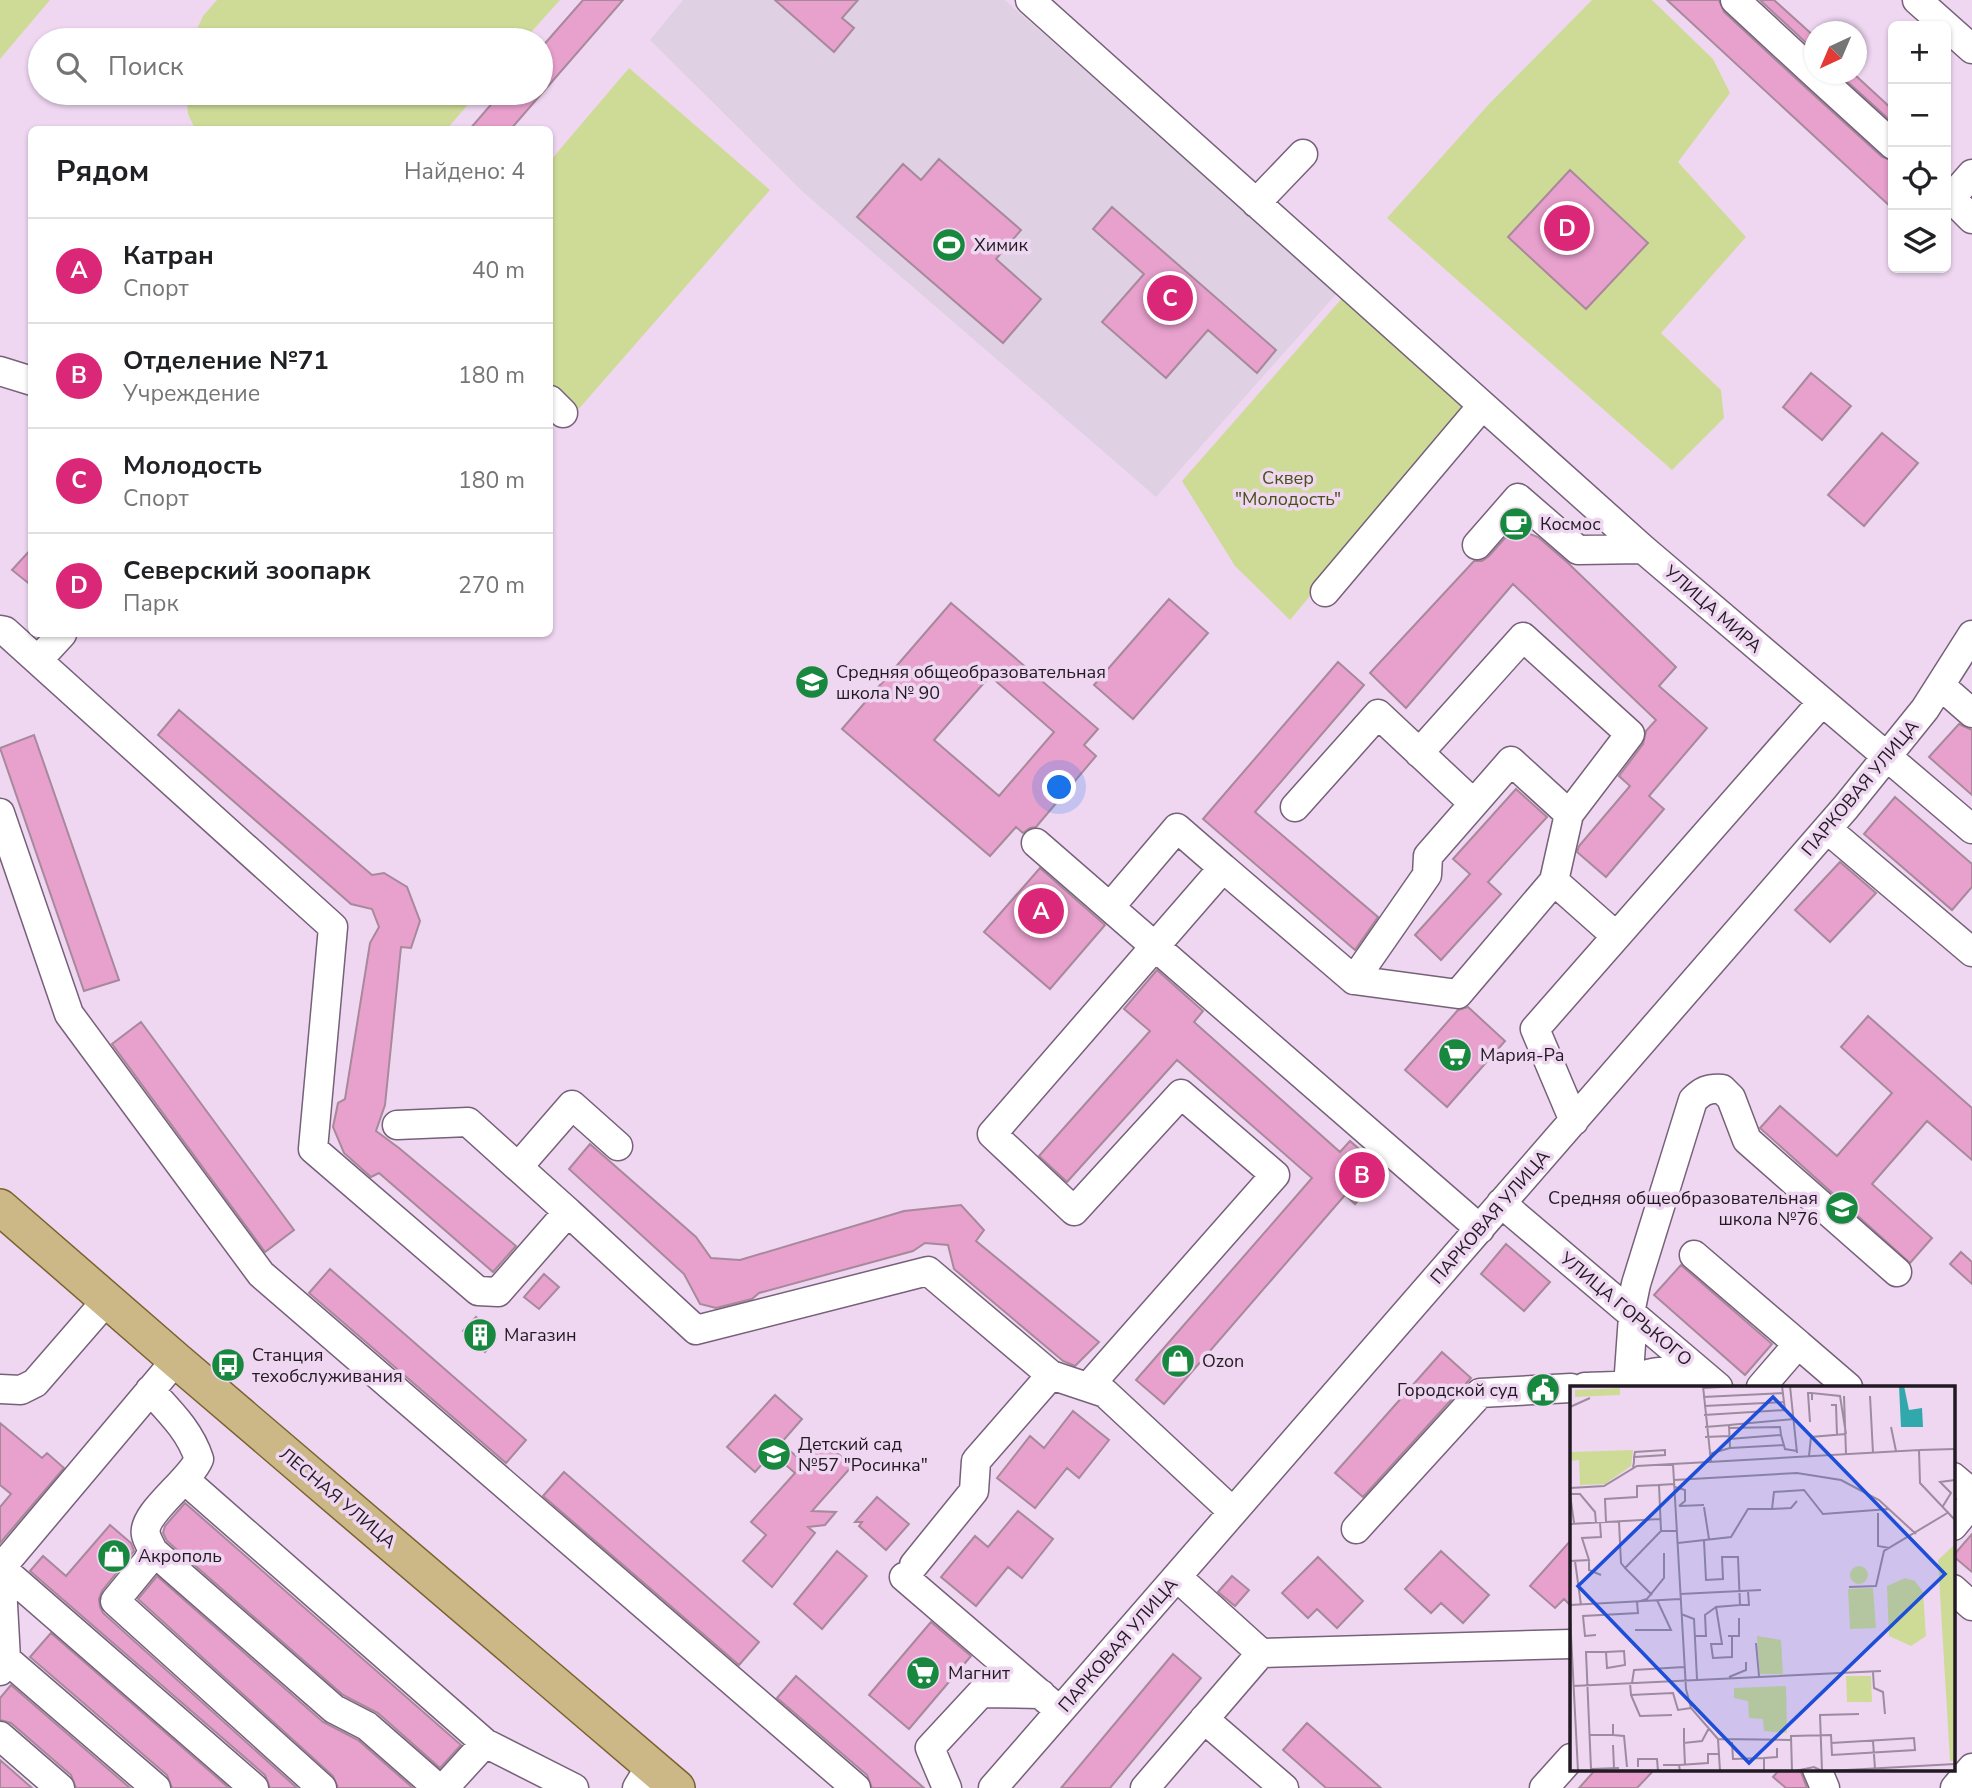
<!DOCTYPE html>
<html lang="ru">
<meta charset="utf-8">
<style>
:root{--surface:#fff;--page:#f6f6f6;--text:#202124;--muted:#757577;--line:#e0e0e0;--accent:#db2777}
body{margin:0;font-family:"Nunito Sans",sans-serif;background:var(--page);color:var(--text)}
.controls{position:absolute;right:21px;top:21px;display:grid;overflow:hidden;border-radius:10px;box-shadow:0 2px 5px #0004}
.controls button{width:63px;height:63px;display:grid;place-items:center;padding:0;border:0;border-bottom:2px solid var(--line);background:var(--surface);color:var(--text);font:35px sans-serif}
.compass{position:absolute;left:1804px;top:21px;width:63px;height:63px;border-radius:50%;background:var(--surface);box-shadow:0 2px 5px #0004;rotate:224deg}
.you{position:absolute;left:1060px;top:788px;width:24px;height:24px;margin:-18px;border:5px solid #fff;border-radius:50%;background:#1a73e8;box-shadow:0 0 0 10px #1a73e833}
.badge{display:grid;place-items:center;width:46px;height:46px;border-radius:50%;background:var(--accent);color:#fff;font-size:23px;font-weight:700}
.pin{position:absolute;translate:-50% -50%;border:4px solid #fff;box-shadow:0 2px 7px #0006}
.list{margin:0;padding:0;list-style:none}
h2{display:flex;justify-content:space-between;align-items:center;height:91px;margin:0;padding:0 28px;font-size:30px}
h2 small{font-size:23px;font-weight:400;color:var(--muted)}
.list li{display:grid;grid-template-columns:46px 1fr auto;gap:21px;align-items:center;box-sizing:border-box;height:105px;padding:0 28px;border-top:2px solid var(--line)}
.list b{display:block;font-size:26px;white-space:nowrap}
.list p{margin:0;font-size:23px;white-space:nowrap;color:var(--muted)}
.list em{font-size:23px;font-style:normal;color:var(--muted)}
.icon{flex:none;width:38px;height:38px;fill:none;stroke:currentColor;stroke-width:2;stroke-linecap:round;stroke-linejoin:round}
.map{position:relative;flex:none;width:1972px;height:1788px;overflow:hidden}
.search{position:absolute;background:var(--surface);box-shadow:0 2px 5px #0004;left:28px;top:28px;width:525px;height:77px;display:flex;align-items:center;gap:18px;box-sizing:border-box;padding:0 24px;border-radius:38px;color:var(--muted);font-size:26px}
.panel{position:absolute;background:var(--surface);box-shadow:0 2px 5px #0004;left:28px;top:126px;width:525px;height:511px;border-radius:10px}
.map>svg:first-child{display:block}
.commercial{fill:#dfd0e3}
.green{fill:#cedb97}
.building{fill:#e8a0cd;stroke:#a7899b;stroke-width:2;fill-rule:evenodd}
.lines{fill:none;stroke-linecap:round;stroke-linejoin:round}
.minor-casing{stroke:#766179;stroke-width:31}
.major-casing{stroke:#7a622f;stroke-width:38}
.minor{stroke:#fff;stroke-width:28}
.major{stroke:#cbb886;stroke-width:35}
.labels{text-anchor:middle;dominant-baseline:central;stroke-width:7;stroke-linejoin:round;paint-order:stroke}
.poi-label{font-size:18px;fill:#221a23;stroke:#efd7f2;text-anchor:start}
.park-label{font-size:18px;fill:#495118;stroke:#efd7f2}
.street-label{font-size:18px;fill:#221a23;stroke:#efd7f2}
.inset-road{fill:none;stroke:#9d8b9f;stroke-width:2}
.view{fill:#1d4ed8;fill-opacity:0.15;stroke:#1d4ed8;stroke-width:3.5}
.inset-edge{fill:none;stroke:#221a23;stroke-width:3.5}
</style>
<div class="map">
<svg width="1972" height="1788" viewBox="0 0 1972 1788">
<rect width="100%" height="100%" fill="#efd7f2"/>
<path class="commercial" d="M683,0H1005L1338,292L1156,497L803,192L650,40Z"/>
<path class="green" d="M0,0H50L0,59Z
M217,0H560L524,40H192L203,16Z
M1592,0H1652L1713,59L1730,93L1678,162L1746,237L1661,333L1721,390L1724,418L1672,470L1387,218L1489,104Z
M629,68L770,190L577,411L550,387V161Z
M186,93H478L446,130L195,129L188,114Z
M1344,296L1467,408L1290,620L1235,566L1182,481Z"/>
<path class="building" d="M583,0H623L510,130H469L501,93H541V48Z
M775,0H858L842,18L854,28L834,52Z
M1667,0H1719L1724,12L1804,86L1882,157L1893,161V209Z
M1760,0H1774L1815,37V51Z
M1839,74H1854L1893,110V123Z
M939,159L1021,230L996,259L1041,299L1003,343L857,217L903,164L921,180Z
M1570,170L1648,243L1586,309L1508,237Z
M1112,207L1276,350L1257,373L1208,330L1166,378L1102,322L1144,274L1093,229Z
M1811,373L1851,406L1822,440L1783,407Z
M1882,433L1918,463L1864,526L1828,495Z
M1514,528L1538,537L1568,563L1676,667L1659,686L1707,728L1649,796L1664,809L1606,877L1577,852L1579,846L1630,786L1619,776L1643,744L1646,731L1656,720L1513,584L1406,708L1370,673L1474,561H1482L1489,556Z
M32,548V586L12,570Z
M1169,599L1208,633L1133,719L1094,685Z
M951,603L1098,729L1084,745L1096,756L1036,827L1030,828L1023,833L1016,827L990,856L842,729ZM990,676L1054,732L999,796L934,740Z
M1338,662L1364,685L1255,812L1378,917L1355,950L1203,819Z
M179,710L372,875L384,873L407,887L420,921L411,948L401,947L385,1105L376,1131L399,1148L516,1246L493,1272L379,1173L371,1177L344,1153L333,1127L338,1103L345,1099L370,943L379,927L372,909L351,904L158,735Z
M1959,724L1972,730V795L1929,757Z
M34,735L119,980L84,991L0,748Z
M1516,789L1547,817L1488,882L1501,894L1441,960L1415,935L1470,874L1453,859Z
M1895,797L1972,864V887L1952,910L1864,834Z
M1840,862L1876,893L1830,942L1795,910Z
M1040,868L1105,925L1050,989L984,932Z
M1157,970L1203,1011L1194,1022L1340,1152L1350,1141L1384,1171L1355,1204L1345,1195L1164,1404L1136,1380L1312,1178L1177,1060L1067,1182L1039,1156L1150,1031L1124,1009Z
M1468,1007L1505,1041L1447,1107L1405,1070L1458,1010Z
M1868,1016L1972,1108V1160L1927,1121L1872,1184L1932,1238L1910,1263L1760,1128L1780,1106L1837,1156L1892,1093L1841,1047Z
M141,1022L294,1230L265,1252L112,1044Z
M590,1144L696,1237L711,1258L740,1260L904,1211L961,1205L984,1230L976,1241L1099,1342L1075,1366L1063,1361L954,1269L948,1245L925,1243L913,1251L759,1293L752,1299L716,1308L700,1304L684,1274L569,1169Z
M1506,1244L1550,1282L1524,1311L1481,1274Z
M1961,1252L1972,1262V1284L1950,1264Z
M1681,1265L1772,1344L1745,1375L1654,1295Z
M330,1269L526,1440L506,1463L309,1293Z
M544,1274L559,1287L539,1309L524,1297Z
M476,1317L496,1339L485,1352L463,1331Z
M1442,1352L1471,1378L1363,1497L1335,1473Z
M775,1395L802,1419L781,1443L804,1463L825,1442L852,1466L812,1511L836,1512L825,1525L808,1527L815,1533L772,1587L743,1561L766,1535L751,1522L795,1473L772,1453L755,1472L727,1447Z
M1073,1411L1109,1440L1079,1478L1067,1468L1035,1508L997,1478L1030,1436L1044,1448Z
M0,1423L42,1458L47,1453L64,1468L0,1543V1507L11,1494L0,1485Z
M564,1472L759,1642L739,1665L543,1496Z
M877,1497L909,1524L886,1550L859,1526L862,1522H855Z
M185,1503L461,1745L440,1768L378,1713L343,1695L167,1541L163,1533L165,1526Z
M1018,1511L1053,1539L1022,1578L1008,1567L976,1606L941,1577L975,1536L988,1547Z
M110,1525L131,1543L134,1551L102,1591L99,1599L100,1607L103,1613L297,1788H270L265,1775L30,1571L43,1556L66,1576Z
M1972,1534V1572L1953,1556Z
M1571,1540V1606L1564,1599L1555,1608L1530,1586Z
M837,1551L867,1576L822,1629L794,1604Z
M1441,1551L1489,1595L1463,1623L1441,1603L1431,1613L1405,1589Z
M1318,1557L1363,1601L1337,1628L1317,1609L1308,1618L1282,1593Z
M157,1576L323,1722L358,1740L413,1788H338L333,1776L138,1599Z
M1232,1576L1249,1590L1235,1606L1218,1592Z
M931,1622L971,1656L909,1729L869,1695Z
M51,1633L229,1788H172L167,1775L30,1657Z
M1173,1654L1201,1678L1110,1788H1061Z
M796,1676L924,1788H872L867,1775L777,1698Z
M11,1685L130,1788H76L71,1775L11,1723L0,1720V1698Z
M1307,1723L1381,1788H1326L1283,1750Z
M0,1760L32,1788H0Z
M1596,1769H1655L1637,1788H1579Z
M1780,1769H1797L1801,1772L1807,1788H1786L1773,1777Z"/>
<g class="lines">
<g class="minor-casing">
<path id="minor" d="M1030,0L1643,549L1972,829
M1735,0L1814,73
M1917,0L1972,49
M1815,74L1893,145
M1946,193L1972,219
M1951,198L1972,174
M1256,203L1303,154
M0,371L32,381
M550,400L563,413
M1477,545L1518,498L1578,550L1643,549
M1325,592L1482,406
M0,630L5,631L333,927L313,1149L478,1291L498,1292L568,1212L696,1330L928,1271L1051,1375L1105,1393L1233,1512
M38,660L62,634
M1941,686L1972,713
M1295,807L1378,714L1473,803
M0,813L69,1014L261,1274L856,1788
M1827,829L1972,952
M1036,843L1480,1229
M1223,868L1354,980L1427,875L1428,856L1511,761L1569,814L1630,734L1523,637L1419,753
M1554,881L1569,814
M1354,980L1458,994L1554,881L1616,936
M1574,1121L1535,1029L1822,702
M397,1125L468,1122L568,1212
M518,1167L572,1105L618,1146
M1501,1203L1718,1387
M1694,1255L1798,1344
M1630,1313L1636,1284L1693,1100C1702,1091 1708,1088 1722,1089L1731,1098L1747,1140L1897,1272
M1089,1386L1275,1175L1181,1094L1074,1211L992,1134L1223,868L1177,828L1110,907
M1585,1387C1598,1386 1612,1387 1625,1385C1632,1384 1638,1378 1645,1375C1666,1368 1685,1373 1704,1384
M1628,1387L1633,1316
M1761,1387L1798,1344L1848,1387
M0,1389L21,1390L35,1383L107,1300
M150,1390C170,1412 190,1431 199,1459C190,1481 141,1514 146,1535C147,1540 151,1546 153,1551L334,1709L367,1726L438,1788
M1953,1477L1972,1493
M185,1480L485,1743
M1953,1526L1972,1503
M1356,1529L1480,1393L1571,1388
M153,1551L147,1562L115,1601L322,1788
M914,1565L974,1491L976,1461L1051,1375
M1,1568L254,1788
M0,1569L176,1360
M904,1577L1060,1711
M1953,1589L1972,1606
M1261,1653L1571,1644
M6,1659L156,1788
M0,1671L6,1659L1,1568
M1204,1719L1284,1788
M0,1736L60,1788
M1817,1769L1825,1788
M444,1788L485,1743L574,1788
M637,1788L651,1765
M947,1788L930,1748L981,1693L1041,1694
M993,1788L1846,807L1925,709L1972,635
M1145,1788L1261,1653L1177,1577
M1544,1788L1571,1758
M1955,1788L1972,1768"/>
</g>
<g class="major-casing">
<path id="major" d="M0,1207L176,1360L677,1788"/>
</g>
<use href="#minor" class="minor"/>
<use href="#major" class="major"/>
</g>
<defs>
<g id="stadium-disc" transform="scale(1.75)"><circle r="9.5" fill="#19883f" stroke="#efd7f2"/><path d="M0-5a6.5 5 0 1 0 0 10a6.5 5 0 1 0 0-10ZM-3.5-1.8h7v3.6h-7Z" fill="#fff"/></g>
<g id="cafe-disc" transform="scale(1.75)"><circle r="9.5" fill="#19883f" stroke="#efd7f2"/><path d="M-5.5-4.5H6V0H3Q3 3.5 0 3.5H-2.5Q-5.5 3.5-5.5 0ZM3-3.2v2h1.7v-2ZM-6 4.5H4V6H-6Z" fill="#fff"/></g>
<g id="school-disc" transform="scale(1.75)"><circle r="9.5" fill="#19883f" stroke="#efd7f2"/><path d="M0-5L7-2L0 1L-7-2ZM-4 1L0 2.5L4 1V4Q0 6-4 4Z" fill="#fff"/></g>
<g id="supermarket-disc" transform="scale(1.75)"><circle r="9.5" fill="#19883f" stroke="#efd7f2"/><path d="M-6-5.5h2.5l.6 2H6L4.5 2H-2.5L-4.4-4H-6ZM-1.5 3.2a1.3 1.3 0 1 0 .1 0ZM3 3.2a1.3 1.3 0 1 0 .1 0Z" fill="#fff"/></g>
<g id="building-disc" transform="scale(1.75)"><circle r="9.5" fill="#19883f" stroke="#efd7f2"/><path d="M-4-6H4V6H1V3H-1V6H-4ZM-2.5-4.3h1.7v1.8h-1.7ZM.8-4.3h1.7v1.8H.8ZM-2.5-1h1.7V.8h-1.7ZM.8-1h1.7V.8H.8Z" fill="#fff"/></g>
<g id="shop-disc" transform="scale(1.75)"><circle r="9.5" fill="#19883f" stroke="#efd7f2"/><path d="M-5-2.5h2.3a2.7 3.5 0 0 1 5.4 0H5L5.5 6h-11ZM-1.5-2.5h3a1.5 2.3 0 0 0-3 0Z" fill="#fff"/></g>
<g id="bus-disc" transform="scale(1.75)"><circle r="9.5" fill="#19883f" stroke="#efd7f2"/><path d="M-5-6H5V4H4V6H2V4H-2V6H-4V4H-5ZM-3.5-4V0h7V-4ZM-3.5 1.2v1.5H-2V1.2ZM2 1.2v1.5H3.5V1.2Z" fill="#fff"/></g>
<g id="civic-disc" transform="scale(1.75)"><circle r="9.5" fill="#19883f" stroke="#efd7f2"/><path d="M-.6-6.5H3V-4.5H.6V-3L4-1V1h2V6H-6V1h2V-1L-.6-3ZM-1.2 2.5V6h2.4V2.5Z" fill="#fff"/></g>
</defs>
<g fill-rule="evenodd">
<use href="#stadium-disc" x="949" y="245"/>
<use href="#cafe-disc" x="1516" y="524"/>
<use href="#school-disc" x="812" y="682"/>
<use href="#supermarket-disc" x="1455" y="1055"/>
<use href="#school-disc" x="1842" y="1208"/>
<use href="#building-disc" x="480" y="1335"/>
<use href="#shop-disc" x="1178" y="1361"/>
<use href="#bus-disc" x="228" y="1365"/>
<use href="#civic-disc" x="1543" y="1390"/>
<use href="#school-disc" x="774" y="1454"/>
<use href="#shop-disc" x="114" y="1556"/>
<use href="#supermarket-disc" x="923" y="1673"/>
</g>
<g class="labels">
<g class="poi-label">
<text x="974" y="245">Химик</text>
<text x="1540" y="524">Космос</text>
<text x="836" y="672">Средняя общеобразовательная<tspan x="836" dy="21">школа № 90</tspan></text>
<text x="1480" y="1055">Мария-Ра</text>
<text x="1818" y="1198" text-anchor="end">Средняя общеобразовательная<tspan x="1818" dy="21">школа №76</tspan></text>
<text x="504" y="1335">Магазин</text>
<text x="252" y="1355">Станция<tspan x="252" dy="21">техобслуживания</tspan></text>
<text x="1202" y="1361">Ozon</text>
<text x="1518" y="1390" text-anchor="end">Городской суд</text>
<text x="798" y="1444">Детский сад<tspan x="798" dy="21">№57 "Росинка"</tspan></text>
<text x="138" y="1556">Акрополь</text>
<text x="948" y="1673">Магнит</text>
</g>
<g class="park-label">
<text x="1288" y="478">Сквер<tspan x="1288" dy="21">"Молодость"</tspan></text>
</g>
<g class="street-label">
<text transform="translate(1713 609) rotate(41)">УЛИЦА МИРА</text>
<text transform="translate(1860 788) rotate(-50)">ПАРКОВАЯ УЛИЦА</text>
<text transform="translate(1490 1217) rotate(-49)">ПАРКОВАЯ УЛИЦА</text>
<text transform="translate(1626 1309) rotate(40)">УЛИЦА ГОРЬКОГО</text>
<text transform="translate(338 1498) rotate(40)">ЛЕСНАЯ УЛИЦА</text>
<text transform="translate(1118 1645) rotate(-49)">ПАРКОВАЯ УЛИЦА</text>
</g>
</g>
<g transform="translate(1570 1386)">
<rect width="385" height="385" fill="#efd7f2"/>
<path d="M50,2V9L5,11V4ZM63,64L61,80L35,98L10,99L9,74L0,75V66ZM385,158V375H380L368,174ZM280 189a9 9 0 1 1 18 0a9 9 0 1 1-18 0ZM335,192L345,195L353,206L356,250L341,260L319,250L317,200ZM303,202L306,242L280,243L278,203ZM187,250L211,254L213,288H190ZM276,290H301L302,316H277ZM216,300L217,347L194,345L193,333L179,332L178,315L164,312V302Z" fill="#cedb97"/>
<path d="M329,0H334L339,24L352,22L353,41H331Z" fill="#30a8ac"/>
<path class="inset-road" d="M133,0L141,76M212,0L215,24L224,33M220,0L227,67M133,2L170,0M274,10L276,68M300,10L303,67M133,11L213,7M242,14V7L270,10L276,48M261,19H266L267,49M134,20L214,16M0,21L20,12M134,29L215,24M240,36L238,7H242M159,39L224,33M135,41L159,39L160,62L139,68M321,41L326,65M159,42L210,41L211,49M135,51L159,50M159,53L211,49L215,63L227,65M160,62L214,59M349,64L385,63M239,70L241,51L276,48M103,78L116,303L121,322L148,353L150,385M63,82L64,76V71L65,66L95,64V69L64,71M104,94L227,87L271,94L309,114L346,148M104,98L89,99L91,145H107M105,101L115,104V115L109,120M0,102L34,100L67,80L349,64L350,97L385,134M109,120L134,119M373,120L381,107L370,96L385,94M134,121L139,153M202,123L221,122L227,115M308,127V160L319,162M36,136L35,113L67,111V100L89,99M49,136L51,177L55,182M4,137L0,108H10L25,126L26,137M0,138L90,133M134,155L136,194L153,193L152,171H168L170,219H179L178,205M108,157L161,151L178,123H202L204,106L234,104L253,128L319,123M19,174V184L31,189M0,175L19,174L12,152L31,151L30,137M5,175L11,219M279,201L306,200L314,165L379,126M110,208L191,204M82,209L55,182L91,145M0,219L110,213M111,228L124,233L127,293M0,230L8,385M65,244H101L87,214M26,249L15,250L13,230L68,227L67,216L77,213L94,192V167M125,250H136L135,229L146,221M158,250H169V232M162,250V271L143,272L141,258H152L146,221L170,219M186,257L189,290M36,266L54,265L55,279L37,282L36,266H16L21,383L49,382M303,286L304,302L313,306L315,328M159,291L176,284V276M60,297L61,309L103,307L108,324L121,322M62,297L64,284L114,281M3,300L311,285M61,309L70,330L102,329M114,342V357L132,355L139,342M20,349H43V338M43,349L54,350L57,381M148,353L221,354M303,355L305,383M162,356L163,373L194,372V385M114,357L115,379M43,359L44,382M194,372L207,371V362M93,379H109L110,385M109,379L138,377V368H149M68,381V373H87L88,385M222,385L221,350L261,349L262,369L345,364L344,352L261,357M225,385L244,381L252,385M252,385L250,329L289,328M258,385L385,378"/>
<path class="view" d="M203,11L375,188L179,377L8,200Z"/>
<rect width="385" height="385" class="inset-edge"/>
</g>
</svg>
<div class="controls">
<button>+</button>
<button>−</button>
<button><svg class="icon" aria-label="locate" viewBox="0 0 24 24"><circle cx="12" cy="12" r="6"/><path d="M12 2v4M12 18v4M2 12h4M18 12h4"/></svg></button>
<button><svg class="icon" aria-label="layers" viewBox="0 0 24 24"><path d="M12 4l9 5-9 5-9-5zM3 14l9 5 9-5"/></svg></button>
</div>
<svg class="compass" viewBox="-18 -18 36 36"><path d="M0-13l5 13h-10z" fill="#e53935"/><path d="M0 13l5-13h-10z" fill="#757577"/></svg>
<div class="you"></div>
<div class="pin badge" style="left:1041px;top:911px">A</div>
<div class="pin badge" style="left:1362px;top:1175px">B</div>
<div class="pin badge" style="left:1170px;top:298px">C</div>
<div class="pin badge" style="left:1567px;top:228px">D</div>
<div class="search"><svg class="icon" aria-label="search" viewBox="0 0 24 24"><circle cx="10" cy="10" r="6"/><path d="M15 15l6 6"/></svg>Поиск</div>
<section class="panel">
<h2>Рядом<small>Найдено: 4</small></h2>
<ul class="list">
<li><span class="badge">A</span><div><b>Катран</b><p>Спорт</p></div><em>40 m</em></li>
<li><span class="badge">B</span><div><b>Отделение №71</b><p>Учреждение</p></div><em>180 m</em></li>
<li><span class="badge">C</span><div><b>Молодость</b><p>Спорт</p></div><em>180 m</em></li>
<li><span class="badge">D</span><div><b>Северский зоопарк</b><p>Парк</p></div><em>270 m</em></li>
</ul>
</section>
</div>
